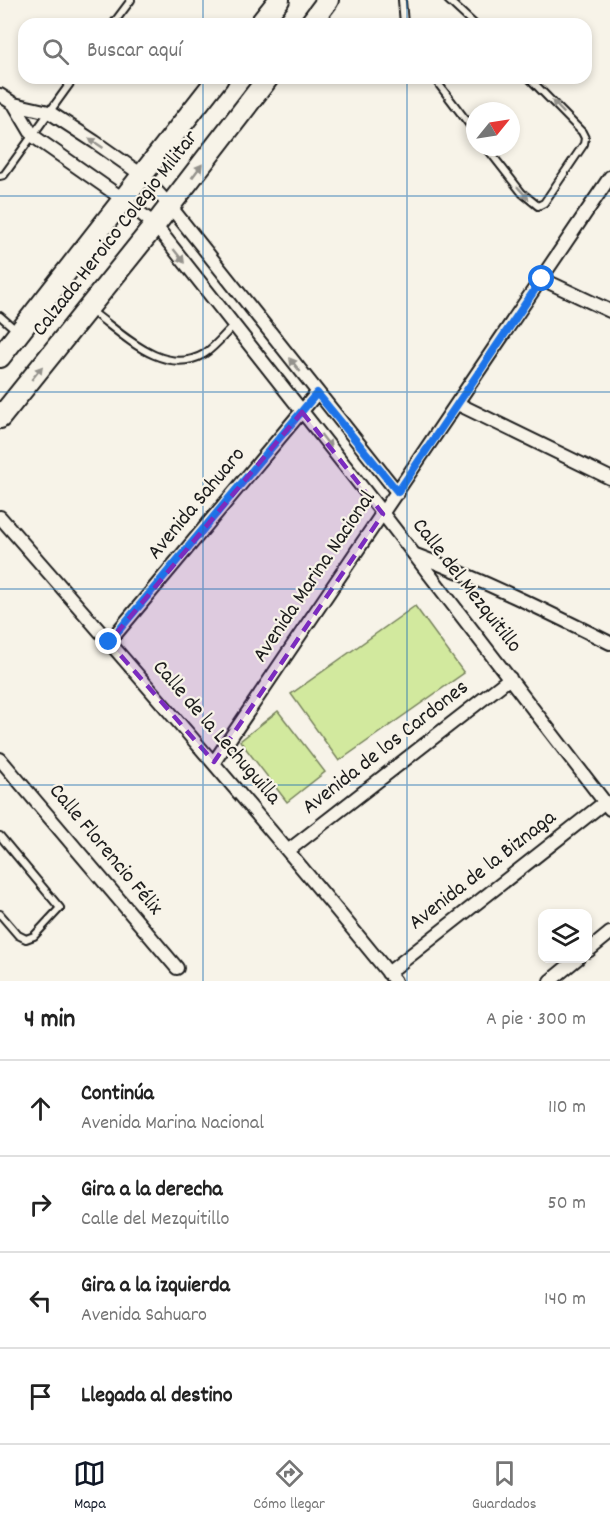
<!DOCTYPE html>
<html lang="es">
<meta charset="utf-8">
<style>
:root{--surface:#fff;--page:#f2f2f2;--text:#222;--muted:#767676;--line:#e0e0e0;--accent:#111827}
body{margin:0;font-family:Dekko,sans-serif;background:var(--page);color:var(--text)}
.controls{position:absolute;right:18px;bottom:18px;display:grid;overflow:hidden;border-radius:12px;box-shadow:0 3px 9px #0003}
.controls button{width:54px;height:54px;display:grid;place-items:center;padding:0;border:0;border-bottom:2px solid var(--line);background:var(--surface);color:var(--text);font:30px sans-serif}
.compass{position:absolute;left:466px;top:102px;width:54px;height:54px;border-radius:50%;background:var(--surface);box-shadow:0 3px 9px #0003;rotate:60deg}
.stop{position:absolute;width:18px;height:18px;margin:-14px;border:4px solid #1a73e8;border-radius:50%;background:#fff}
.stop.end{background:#1a73e8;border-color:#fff;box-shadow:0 2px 6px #0008}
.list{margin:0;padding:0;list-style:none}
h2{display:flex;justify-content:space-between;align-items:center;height:78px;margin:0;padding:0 24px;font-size:26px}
h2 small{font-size:20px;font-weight:400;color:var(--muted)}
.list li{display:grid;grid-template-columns:39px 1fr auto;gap:18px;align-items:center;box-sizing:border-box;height:96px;padding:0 24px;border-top:2px solid var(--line)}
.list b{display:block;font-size:22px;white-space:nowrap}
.list p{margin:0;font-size:20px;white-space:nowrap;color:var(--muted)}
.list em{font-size:20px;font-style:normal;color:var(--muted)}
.icon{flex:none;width:33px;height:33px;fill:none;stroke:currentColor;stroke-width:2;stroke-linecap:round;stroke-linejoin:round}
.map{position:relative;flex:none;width:610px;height:981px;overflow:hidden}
.search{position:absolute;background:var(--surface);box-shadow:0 3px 9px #0003;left:18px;right:18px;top:18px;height:66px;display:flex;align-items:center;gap:15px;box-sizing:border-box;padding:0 21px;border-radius:18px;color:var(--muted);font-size:22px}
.sheet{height:462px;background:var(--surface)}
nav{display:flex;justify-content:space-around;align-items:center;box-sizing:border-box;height:84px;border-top:2px solid var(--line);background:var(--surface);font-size:16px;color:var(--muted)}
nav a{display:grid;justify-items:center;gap:3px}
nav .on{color:var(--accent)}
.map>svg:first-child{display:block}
.green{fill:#d2e99e;stroke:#77825d;stroke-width:1.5}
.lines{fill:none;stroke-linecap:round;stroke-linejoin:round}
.lane-casing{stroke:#1c1c1c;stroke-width:10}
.street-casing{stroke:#1c1c1c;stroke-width:16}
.primary-casing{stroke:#1c1c1c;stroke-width:24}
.lane{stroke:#f7f3e8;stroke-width:6}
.street{stroke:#f7f3e8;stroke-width:12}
.primary{stroke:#f7f3e8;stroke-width:20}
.oneway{fill:#94928c}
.route{stroke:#1a73e8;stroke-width:8}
.marked{fill:#7b2cbf;fill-opacity:0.2;stroke:#7b2cbf;stroke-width:4.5;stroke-dasharray:12 8;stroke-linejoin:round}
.grid{fill:none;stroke:#1f6fb2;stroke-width:1.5;stroke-opacity:0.55}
.labels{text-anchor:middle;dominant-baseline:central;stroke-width:4.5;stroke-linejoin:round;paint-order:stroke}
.street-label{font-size:22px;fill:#1c1c1c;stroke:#f7f3e8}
</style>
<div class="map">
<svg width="610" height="981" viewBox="0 0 610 981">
<rect width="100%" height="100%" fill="#f7f3e8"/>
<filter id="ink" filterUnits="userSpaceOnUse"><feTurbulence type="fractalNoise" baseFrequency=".0167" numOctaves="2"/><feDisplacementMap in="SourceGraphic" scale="12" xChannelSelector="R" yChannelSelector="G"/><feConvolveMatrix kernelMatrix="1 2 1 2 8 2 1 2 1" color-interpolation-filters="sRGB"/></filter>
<g filter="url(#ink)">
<path class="green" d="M415,606L464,673L339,761L291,694Z
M278,711L325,772L287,802L240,741Z"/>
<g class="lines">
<g class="lane-casing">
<path id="lane" d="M402,0L404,24
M448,0L474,24
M113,24L131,0
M434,78L475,132
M486,147L522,193L538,206L544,203L584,144L585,138L582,132L529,78
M0,176L4,175L74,78
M91,311C122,333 163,378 204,354C215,347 225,334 234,325
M0,316L16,330
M0,836L60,908L34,936L26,939L18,935L0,914"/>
</g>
<g class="street-casing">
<path id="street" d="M0,95L14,104L49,112L95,142L142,175L170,206L398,493
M14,104L33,136L123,199L155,225L383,514L610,809
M542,279L610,311
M458,404L610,478
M0,517C134,670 267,823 395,981
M416,555C483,580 546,611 610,643
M109,642L317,393
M0,759L177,968
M214,762L610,177
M289,850L510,678
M588,951L610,933
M388,973L605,802
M550,981L578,958"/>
</g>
<g class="primary-casing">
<path id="primary" d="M260,24L279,0
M310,24L328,0
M0,357L218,78
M0,418L155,225L268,78"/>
</g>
<use href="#lane" class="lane"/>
<use href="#street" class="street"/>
<use href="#primary" class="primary"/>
</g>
<defs><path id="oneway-solid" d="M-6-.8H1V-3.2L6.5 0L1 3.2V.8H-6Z" transform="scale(1.5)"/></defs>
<g class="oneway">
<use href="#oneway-solid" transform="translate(558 107) rotate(-134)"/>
<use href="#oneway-solid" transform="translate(96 143) rotate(-146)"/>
<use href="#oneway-solid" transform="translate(197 171) rotate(-53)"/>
<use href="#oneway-solid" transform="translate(523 193) rotate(48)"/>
<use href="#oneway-solid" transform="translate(179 256) rotate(52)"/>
<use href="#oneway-solid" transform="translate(295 365) rotate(-128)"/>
<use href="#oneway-solid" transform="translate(37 373) rotate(-51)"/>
<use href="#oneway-solid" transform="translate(326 441) rotate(52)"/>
</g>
</g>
<g class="lines" filter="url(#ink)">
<path class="route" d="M109,642L317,393L398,492L542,279"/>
</g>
<path class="marked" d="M302,412L383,514L214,762L109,642Z"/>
<path class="grid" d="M203,0V24M407,0V24M203,78V981M407,78V981M0,196H610M0,392H610M0,589H610M0,785H610"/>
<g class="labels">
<g class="street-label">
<text transform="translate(116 234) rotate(-52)">Calzada Heroico Colegio Militar</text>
<text transform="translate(197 504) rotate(-50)">Avenida Sahuaro</text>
<text transform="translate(315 577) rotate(-56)">Avenida Marina Nacional</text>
<text transform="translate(466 586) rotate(52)">Calle del Mezquitillo</text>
<text transform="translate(216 733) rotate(49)">Calle de la Lechuguilla</text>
<text transform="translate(386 748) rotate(-38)">Avenida de los Cardones</text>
<text transform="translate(105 850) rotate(50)">Calle Florencio Félix</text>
<text transform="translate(483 871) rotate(-38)">Avenida de la Biznaga</text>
</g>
</g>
</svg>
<div class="controls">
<button><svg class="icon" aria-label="layers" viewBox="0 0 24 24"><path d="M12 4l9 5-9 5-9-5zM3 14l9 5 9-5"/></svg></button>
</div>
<svg class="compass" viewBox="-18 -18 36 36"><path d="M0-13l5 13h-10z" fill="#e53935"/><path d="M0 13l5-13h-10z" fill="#767676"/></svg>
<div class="stop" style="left:542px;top:279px"></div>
<div class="stop end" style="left:109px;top:642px"></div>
<div class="search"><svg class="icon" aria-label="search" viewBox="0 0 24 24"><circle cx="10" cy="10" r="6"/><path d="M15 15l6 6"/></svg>Buscar aquí</div>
</div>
<section class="sheet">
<h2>4 min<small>A pie · 300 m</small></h2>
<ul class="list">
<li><svg class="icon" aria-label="ahead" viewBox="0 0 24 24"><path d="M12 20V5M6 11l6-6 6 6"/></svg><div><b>Continúa</b><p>Avenida Marina Nacional</p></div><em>110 m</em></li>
<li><svg class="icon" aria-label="right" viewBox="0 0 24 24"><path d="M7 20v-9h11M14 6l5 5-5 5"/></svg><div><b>Gira a la derecha</b><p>Calle del Mezquitillo</p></div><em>50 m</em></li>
<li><svg class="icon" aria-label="left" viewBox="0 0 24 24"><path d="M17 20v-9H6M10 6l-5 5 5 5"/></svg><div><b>Gira a la izquierda</b><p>Avenida Sahuaro</p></div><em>140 m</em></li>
<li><svg class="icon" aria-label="arrive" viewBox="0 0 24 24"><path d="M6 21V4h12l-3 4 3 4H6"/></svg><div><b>Llegada al destino</b></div></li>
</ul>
</section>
<nav>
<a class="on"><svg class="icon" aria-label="map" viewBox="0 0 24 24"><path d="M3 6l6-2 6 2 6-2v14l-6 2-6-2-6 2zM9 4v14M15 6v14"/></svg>Mapa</a>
<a><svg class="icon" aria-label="directions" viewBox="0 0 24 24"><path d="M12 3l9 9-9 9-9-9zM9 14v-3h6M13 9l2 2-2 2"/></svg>Cómo llegar</a>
<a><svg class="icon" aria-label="saved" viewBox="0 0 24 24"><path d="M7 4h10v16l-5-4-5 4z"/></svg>Guardados</a>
</nav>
